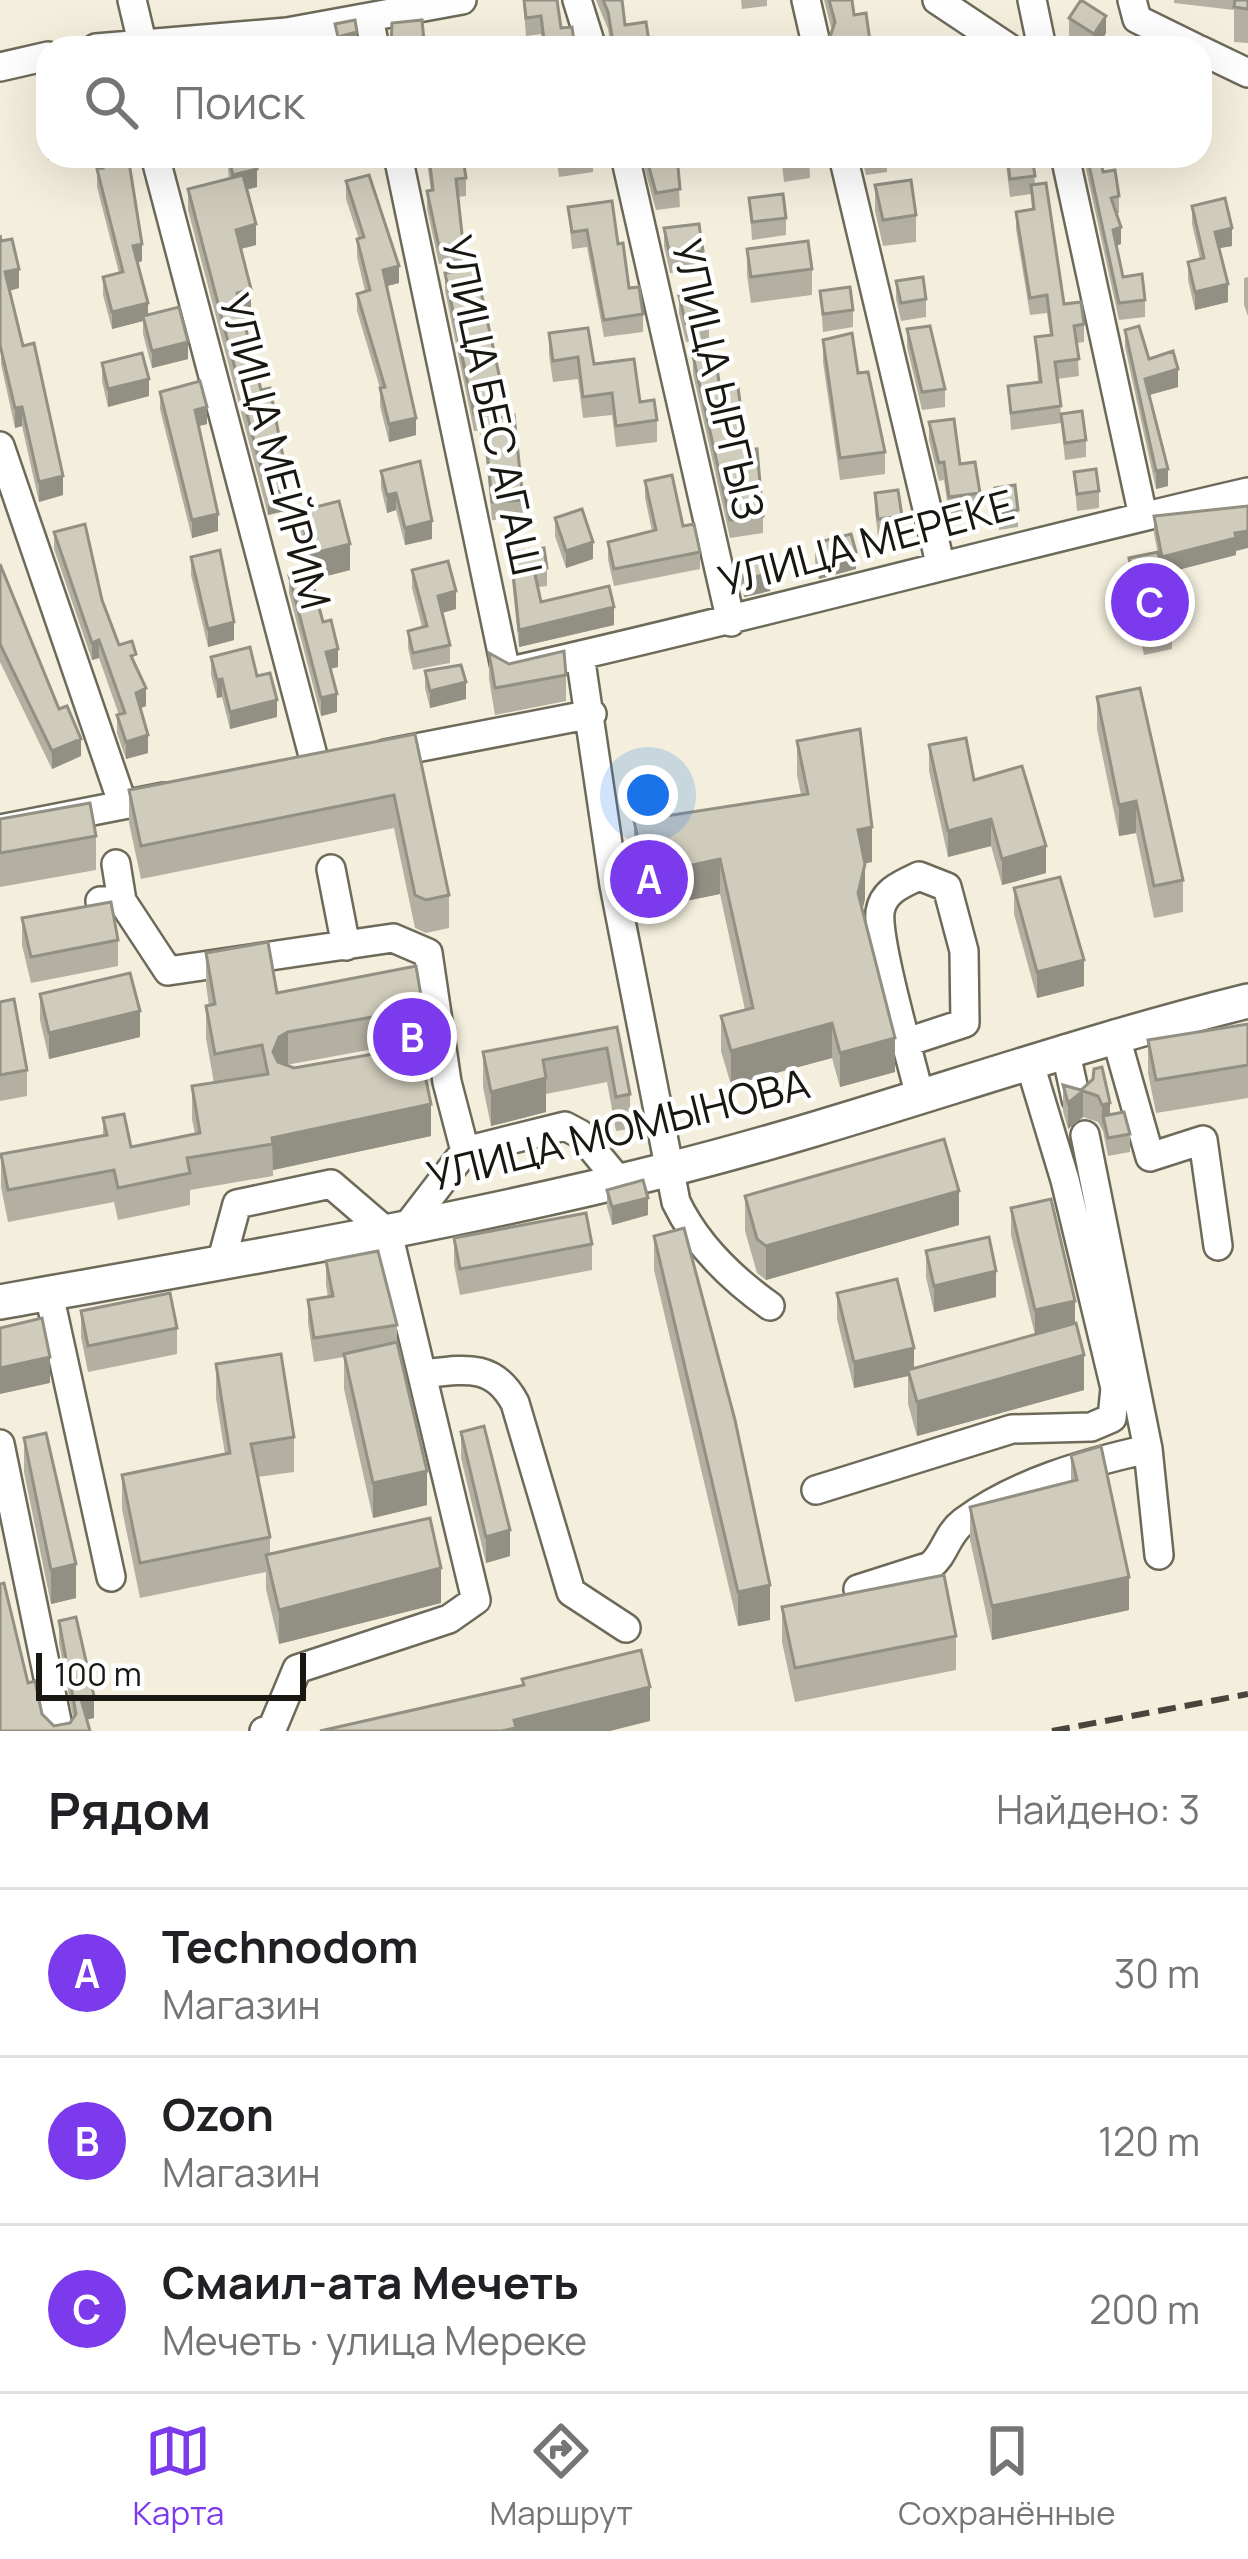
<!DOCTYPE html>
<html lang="ru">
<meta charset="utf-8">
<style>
:root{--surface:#fff;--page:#f2f2f2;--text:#202124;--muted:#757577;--line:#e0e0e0;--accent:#7c3aed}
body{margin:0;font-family:Manrope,sans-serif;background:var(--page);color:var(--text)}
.scale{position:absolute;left:36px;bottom:30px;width:270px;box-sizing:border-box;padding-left:12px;border:6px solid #191711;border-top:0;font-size:33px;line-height:42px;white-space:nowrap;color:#191711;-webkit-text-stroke:9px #fff;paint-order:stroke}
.you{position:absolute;left:648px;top:795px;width:42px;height:42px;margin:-30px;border:9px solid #fff;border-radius:50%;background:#1a73e8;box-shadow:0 0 0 18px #1a73e833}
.badge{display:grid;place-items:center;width:78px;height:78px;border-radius:50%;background:var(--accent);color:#fff;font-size:39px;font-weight:700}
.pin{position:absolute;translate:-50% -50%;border:6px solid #fff;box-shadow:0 3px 12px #0006}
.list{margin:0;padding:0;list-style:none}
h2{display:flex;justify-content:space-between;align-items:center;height:156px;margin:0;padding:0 48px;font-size:51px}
h2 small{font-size:39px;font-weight:400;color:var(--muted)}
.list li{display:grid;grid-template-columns:78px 1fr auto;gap:36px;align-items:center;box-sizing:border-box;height:168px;padding:0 48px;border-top:3px solid var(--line)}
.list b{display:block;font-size:45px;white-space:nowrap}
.list p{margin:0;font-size:39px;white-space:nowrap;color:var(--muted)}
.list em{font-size:39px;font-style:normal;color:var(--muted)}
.icon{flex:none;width:66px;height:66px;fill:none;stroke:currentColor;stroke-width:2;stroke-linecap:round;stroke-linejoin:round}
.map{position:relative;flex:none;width:1248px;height:1731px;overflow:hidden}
.search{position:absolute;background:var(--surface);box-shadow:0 12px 48px #0002;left:36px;right:36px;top:36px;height:132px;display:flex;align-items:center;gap:30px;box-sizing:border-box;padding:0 42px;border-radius:36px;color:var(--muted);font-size:45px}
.sheet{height:660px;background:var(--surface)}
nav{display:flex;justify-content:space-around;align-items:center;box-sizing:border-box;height:168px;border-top:3px solid var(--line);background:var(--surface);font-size:33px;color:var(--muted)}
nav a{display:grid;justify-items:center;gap:6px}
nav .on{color:var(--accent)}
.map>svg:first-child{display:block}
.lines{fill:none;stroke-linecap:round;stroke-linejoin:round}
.minor-casing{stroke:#6d6a5a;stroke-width:32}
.major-casing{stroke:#6d6a5a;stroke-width:38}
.minor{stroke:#fff;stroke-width:27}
.major{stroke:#fff;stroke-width:33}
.rail{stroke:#48453c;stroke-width:6;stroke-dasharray:18 9;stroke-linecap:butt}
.wall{fill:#b3afa1}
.shaded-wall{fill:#928f83}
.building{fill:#d0ccbb;stroke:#928f83;stroke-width:3}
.labels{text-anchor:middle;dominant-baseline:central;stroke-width:9;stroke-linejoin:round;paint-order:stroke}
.street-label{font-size:42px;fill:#191711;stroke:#fff}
</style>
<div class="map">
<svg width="1248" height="1731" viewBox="0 0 1248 1731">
<rect width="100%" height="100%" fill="#f4efdd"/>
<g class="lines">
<g class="minor-casing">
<path id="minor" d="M132,0L142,42
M577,0L592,48
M806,0L817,48
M937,0L1009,48
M1032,0L1042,48
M1132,0L1137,19L1196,48
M369,17L375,48
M96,48L287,32L462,0
M1200,50L1248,73
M0,67L48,56
M155,156L316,767
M398,156L506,672C754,617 1000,549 1248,492
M625,156L731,622
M843,156L940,563
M1065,156L1143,516
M0,446L123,805
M580,655L614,885L676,1202C696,1244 732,1279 770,1306
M385,754L592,714
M0,829L164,797
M116,864L122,901
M331,869L346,946
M100,901H122L168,971L393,938L428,953L447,1082L465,1151
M1115,1034L1150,1157L1203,1140L1218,1246
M907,1042L965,1023L964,951L947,887L919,876C902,884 883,891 880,912C877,943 911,1059 920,1097
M1065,1049L1076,1099
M1085,1135L1148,1449L1159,1555
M405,1229L465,1151L565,1126L580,1134L619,1181
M221,1263L237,1204L331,1184L388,1233L476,1600L449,1619L297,1669L272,1729L264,1731
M49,1294L111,1577
M424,1374C465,1369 494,1363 515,1403L571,1592L626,1628
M0,1444L59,1731
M816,1490L1012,1429L1091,1427L1112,1418L1115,1388L1065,1180L1029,1061
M858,1589L930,1566C945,1555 946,1535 963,1522C1015,1483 1085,1463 1148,1449"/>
</g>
<g class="major-casing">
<path id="major" d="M0,1302C224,1262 449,1225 670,1169C865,1120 1053,1049 1248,1001"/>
</g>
<use href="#minor" class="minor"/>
<use href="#major" class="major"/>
<path class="rail" d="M1052,1731L1248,1694"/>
</g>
<path class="wall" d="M523,0L561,28L575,48H543L541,34L526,36Z
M596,0H622L625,25L650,48H611L608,29Z
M741,0H767V6L742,9Z
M824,0H852L854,15L871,48H829L832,31Z
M1174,0H1248V43L1234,42V10L1174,3Z
M1069,18L1106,33L1097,48H1088L1069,36Z
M392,23L424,41V48H391Z
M48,116V156H63L48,160L42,135V118Z
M96,156H128L142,261L138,263L148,315L188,359L152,368L143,334V321L112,329L103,295V277L119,273L97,187V169H99Z
M227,156H253L257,187L247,189L256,245L241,249L251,310L242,312L289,510L268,515L188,210V189L229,179Z
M415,156H454L466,178V196L458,197L463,261L439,264L427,209V191H431L427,162L418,163Z
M556,156H593V172L559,177Z
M641,156H677L680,207L656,210Z
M781,156H809L810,178L784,182Z
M861,156H887V172L866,175Z
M1005,156H1032L1035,184L1064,304L1084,324V342L1077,343L1079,376L1057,379L1061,414L1086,440V457L1065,460L1061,423L1011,430L1008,386L1038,382L1035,337L1050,335L1047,313L1030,315L1016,229V212L1032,209L1031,194L1010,197Z
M1083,156H1100L1103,172L1119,196V213L1116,214L1121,244L1116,246L1123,277L1145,300V317L1119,320Z
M346,181L399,283L387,286L416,435L389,442L380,406V388L357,311V294L365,291L357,257V239H359L346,199Z
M875,185L916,215V242L883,246L875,211Z
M749,198L786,218V235L752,240Z
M1192,206L1232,246L1219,248L1228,302L1195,310L1188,280V262L1200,259L1192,224Z
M568,207L618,244L629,288L643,314V332L604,337L587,247L572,249Z
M664,228L703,251V269L670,273L664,246Z
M0,235L19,288L9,291L63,495L39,502L22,426L15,428L1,364Z
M747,249L812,269V295L751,303L747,275Z
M445,273L500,379V397L495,398L497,418L523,500V518L492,520L486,458L479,431H474L445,291Z
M1248,277V316L1244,305V278Z
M896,281L926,299V317L901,321L896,299Z
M820,291L853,310V327L823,332Z
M679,296L709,321V339L686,342L679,313Z
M907,329L945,389V407L922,410L907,347Z
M1125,330L1149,359L1178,387L1150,395L1168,486L1156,489L1125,347Z
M549,333L594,364L640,402L657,420V442L616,447L612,415L583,418L578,379L553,382L549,355Z
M823,340L858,373L885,452V474L840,480L823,362Z
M693,356L720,390L747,450L763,516V533L730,538L693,374Z
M102,363L149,396L108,407L102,381Z
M160,392L207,424L199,426L218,531L192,538L160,409Z
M929,422L980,493V511L949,515L944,480L939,481L929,440Z
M381,471L432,539L405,545L396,510L387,513L381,488Z
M1074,472L1099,491V508L1077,511Z
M645,481L700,552V569L614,586L608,560V542L652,531L645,498Z
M995,488L1018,510V527L999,530Z
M875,493L902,516V534L878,537L875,511Z
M300,511L350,570L312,580L323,622L338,667L331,668L337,712L321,716L289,593V575L308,570L300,537Z
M1154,516L1236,551V555L1162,574L1154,534Z
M555,518L593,559L566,568L555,536Z
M54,532L102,600L119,645L136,666L146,706L140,708L148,753L126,759L117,733V715H119L99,658L92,660L54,549Z
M815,543L856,569L819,579L815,561Z
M511,553L547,568V586L538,587L541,602L614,625L519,647L511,570Z
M191,557L234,640L208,647L191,575Z
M1129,558L1172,623V649L1144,655L1129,584Z
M740,561L770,591L744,597L740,579Z
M0,564L59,709L81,756L52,769L0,662Z
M412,570L456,609L442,613L450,645V663L413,670L408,648V631L422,627L412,588Z
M489,653L509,664L566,675V701L495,715L489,679Z
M211,657L257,676L277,717L230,729L222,697L217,698L211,675Z
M425,671L466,699L430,708L425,688Z
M1097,697L1183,880V912L1154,918L1136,833L1119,836L1097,729Z
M415,734L449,895V928L426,933L415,928L394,828L141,879L129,823V790Z
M797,741L872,862L865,863V899L862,910L895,1072L840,1087L832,1058L731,1085L721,1051V1016L745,1010L720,894L646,909L634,856V821L801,795L797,775Z
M929,745L974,780L1046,873L1002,885L991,846L948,857L929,771Z
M0,819L96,836V870L0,887Z
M1014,888L1084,986L1037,998L1014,914Z
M22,918L118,940V966L31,983L22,945Z
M206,953L277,993L423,1008V1040L286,1065L431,1136L273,1170V1176L190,1190V1205L118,1220L114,1202L8,1222L1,1187V1154L103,1135V1118L131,1147L195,1134L192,1119V1086L214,1083L206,1038V1006H209L206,985Z
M40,994L140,1037L49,1059L40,1020Z
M0,1002L27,1070V1096L0,1101Z
M1248,1024V1098L1156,1113L1148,1073V1040Z
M617,1027L630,1094V1129L616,1131L607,1082L546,1094V1112L491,1126L483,1087V1052Z
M1093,1079L1110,1115L1130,1134V1152L1108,1156L1103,1131L1098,1122L1083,1117L1068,1129L1063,1111V1085L1081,1090Z
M607,1190L648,1215L612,1225L607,1207Z
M745,1196L959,1225L766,1280L757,1273L745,1231Z
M1011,1208L1075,1324L1084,1390L917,1436L908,1404V1376L854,1388L837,1319V1293L914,1368L1035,1335L1011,1235Z
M654,1236L770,1620L738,1626L654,1270Z
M454,1238L592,1244V1270L460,1295L454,1264Z
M926,1251L996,1297L934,1312L926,1277Z
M326,1261L397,1325V1344L427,1505L373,1518L344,1389V1357L314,1362L308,1323V1300L328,1297L326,1285Z
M81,1311L177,1328V1354L88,1372L81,1337Z
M216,1364L294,1437V1472L257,1477L270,1537V1554L441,1603L279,1644L266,1589V1572L140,1598L122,1509V1475L225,1454L216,1398Z
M461,1432L510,1556L486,1563L461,1458Z
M24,1438L76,1598L51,1604L24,1472Z
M1071,1455L1129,1610L992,1640L970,1540V1507L1071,1481Z
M782,1607L956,1636V1670L795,1702L782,1642Z
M59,1621L94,1718L87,1719L90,1731H0L28,1683L42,1714L54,1726L70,1723L73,1718L59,1643Z"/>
<path class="shaded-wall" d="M1106,16V33L1097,48H1094V34Z
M357,32V48H338V37Z
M339,156H369V159L339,166Z
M257,169V187L233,193V175Z
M256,224V245L236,250V230Z
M1121,227V244L1113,247V230Z
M1232,228V246L1215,249V232Z
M142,244V261L133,264V246Z
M399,266V283L383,287V270Z
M19,269V288L5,292V272Z
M1228,284V302L1195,310V292Z
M251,289V310L237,314V293Z
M148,303V320L143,316V321L112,329V312Z
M188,342V359L152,368V351Z
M1178,369V387L1145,396V379Z
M149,379V396L108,407V389Z
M22,407V426L15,428V408Z
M207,407V424L195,427V410Z
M416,418V435L389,442V424Z
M1168,469V486L1156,489V471Z
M63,476V495L39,502V482Z
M289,489V510L268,515V494Z
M396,493V510L387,513V495Z
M218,514V531L192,538V520Z
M432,521V539L405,545V528Z
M1248,531V548L1236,551V555L1162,574V557Z
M593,542V559L566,568V551Z
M350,544V570L311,580V554Z
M856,552V569L819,579V561Z
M770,573V591L744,597V580Z
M456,591V609L438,614V596Z
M614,607V625L519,647V630Z
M234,622V640L208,647V629Z
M99,640V658L92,660V643Z
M338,649V667L326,670V652Z
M222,679V697L217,698V680Z
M466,682V699L430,708V691Z
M146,688V706L136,710V693Z
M337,694V712L321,716V698Z
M277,700V717L230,729V712Z
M148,735V753L126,759V742Z
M81,739V756L52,769V751Z
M1136,801V833L1119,836V805Z
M991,819V846L948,857V831Z
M872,827V862L858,865V830Z
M1046,846V873L1002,885V859Z
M720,859V894L646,909V875Z
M865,864V899L858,928V893Z
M1084,960V986L1037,998V972Z
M140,1011V1037L49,1059V1033Z
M832,1023V1058L731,1085V1051Z
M288,1032V1064L279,1069L273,1052L279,1037Z
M895,1038V1072L840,1087V1053Z
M546,1078V1112L491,1126V1092Z
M1083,1091V1117L1068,1129V1103Z
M1110,1103V1129L1103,1116L1102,1131V1105Z
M431,1104V1136L273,1170L272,1138Z
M959,1191V1225L766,1280V1246Z
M648,1198V1215L612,1225V1207Z
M996,1271V1297L934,1312V1286Z
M1075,1301V1327L1035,1336V1310Z
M914,1348V1374L908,1370V1376L854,1388V1362Z
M1084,1355V1390L917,1436V1402Z
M50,1357V1383L0,1394V1368Z
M427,1471V1505L373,1518V1483Z
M510,1530V1556L486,1563V1537Z
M76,1564V1598L51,1604V1570Z
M441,1568V1603L279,1644V1610Z
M1129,1577V1610L992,1640V1606Z
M770,1585V1620L738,1626V1592Z
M650,1687V1721L610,1731H501L514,1720Z
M94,1696V1718L81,1721V1699Z"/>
<path class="building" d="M524,0H557L561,28L572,27L575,48H545L541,16L526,18Z
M603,0H622L625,25L646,22L650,48H614L608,12Z
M829,0H852L854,15L866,13L871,48H830L829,40L835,22Z
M1081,0L1106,16L1094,34L1069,18Z
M1235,0H1248V9L1234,7Z
M355,20L357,32L338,37L335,24Z
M422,20L424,41L391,45L392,23Z
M1171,38L1185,45L1183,48H1165Z
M104,39L106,48H58L57,45Z
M783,42L784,48H740Z
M977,42V48H954L953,45Z
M48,116V141L42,118Z
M100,156H128L142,244L133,246L148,303L112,312L103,277L123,272L97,169L103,168Z
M228,156H253L257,169L233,175Z
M429,156H454V160L463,158L466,178L456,179L463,243L439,247L427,191L433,190Z
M646,156H677L680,189L656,193Z
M783,156H809L810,161L784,164Z
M1007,156H1032L1035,176L1010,179Z
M1087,156H1100L1103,172L1115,170L1119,196L1111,198L1121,227L1113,230L1123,277L1142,274L1145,300L1119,303Z
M243,175L256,224L236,230L251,289L237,293L261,390L270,388L289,489L268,494L188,189Z
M369,175L399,266L383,270L416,418L389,424L380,388L385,387L357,294L370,290L357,239L364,237L346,181Z
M911,180L916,215L883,220L875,185Z
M1046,183L1064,304L1081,302L1084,324L1074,326L1079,359L1055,362L1061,406L1011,413L1008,386L1041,382L1035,337L1052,335L1047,295L1030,298L1016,212L1034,209L1031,185Z
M783,194L786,218L752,222L749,198Z
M1225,198L1232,228L1215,232L1228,284L1195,292L1188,262L1204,258L1192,206Z
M612,201L618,244L623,243L629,288L639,287L643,314L604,320L587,230L572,232L568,207Z
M699,224L703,251L670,255L664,228Z
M0,235L1,241L12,239L19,269L5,272L23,346L34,343L63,476L39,482L22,407L15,408L0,345Z
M808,241L812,269L751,277L747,249Z
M476,269L500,379L492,380L497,418L514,415L523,500L492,502L486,440L479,413L474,414L445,273Z
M923,277L926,299L901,303L896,281Z
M850,287L853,310L823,314L820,291Z
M705,292L709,321L686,324L679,296Z
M179,307L188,342L152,351L143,316Z
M930,326L945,389L922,392L907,329Z
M1139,326L1149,359L1173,351L1178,369L1145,379L1168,469L1156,471L1125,330Z
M588,328L594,364L634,359L640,402L654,400L657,420L616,426L612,393L583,397L578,357L553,361L549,333Z
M852,333L858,373L868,372L885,452L840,458L823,340Z
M142,353L149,379L108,389L102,363Z
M715,353L720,390L738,388L747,450L757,449L763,516L730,520L693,356Z
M200,381L207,407L195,410L218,514L192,520L160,392Z
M1082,411L1086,440L1065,443L1061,414Z
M954,419L960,464L975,462L980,493L949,497L944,462L939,463L929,422Z
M420,461L432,521L405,528L396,493L387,495L381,471Z
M1096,469L1099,491L1077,494L1074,472Z
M672,475L683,526L694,524L700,552L614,569L608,542L656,530L645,481Z
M1015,485L1018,510L999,513L995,488Z
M898,490L902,516L878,519L875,493Z
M339,501L350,544L311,554L300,511Z
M1248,506V531L1235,533L1236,538L1162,557L1154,516Z
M582,509L593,542L566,551L555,518Z
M85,524L102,600L119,645L132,641L136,654L131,656L146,688L136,693L148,735L126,742L117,715L125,713L99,640L92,643L54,532Z
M851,534L856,552L819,561L815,543Z
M544,548L547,568L534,570L541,602L609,586L614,607L519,630L511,553Z
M220,550L234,622L208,629L191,557Z
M1158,552L1172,623L1144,629L1129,558Z
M767,557L770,573L744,580L740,561Z
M448,561L456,591L438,596L450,645L413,653L408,631L427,626L412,570Z
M0,564L59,709L67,706L81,739L52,751L0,644Z
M309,570L323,622L331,620L338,649L326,652L337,694L321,698L289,575Z
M250,647L257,676L270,673L277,700L230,712L222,679L217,680L211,657Z
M564,651L566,675L495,688L489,653L509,664Z
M461,665L466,682L430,691L425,671Z
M1140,688L1183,880L1154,886L1136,801L1119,805L1097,697Z
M860,729L872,827L858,830L865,864L858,893L895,1038L840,1053L832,1023L731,1051L721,1016L753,1008L720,859L646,875L634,821L808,794L797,741Z
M415,734L449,895L426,900L415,895L394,795L141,846L129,790Z
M966,738L974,780L1022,766L1046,846L1002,859L991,819L948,831L929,745Z
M90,803L96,836L0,853V819Z
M1060,877L1084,960L1037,972L1014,888Z
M111,902L118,940L31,957L22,918Z
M268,942L277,993L416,966L423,1008L288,1032L279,1037L273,1052L278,1062L294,1068L419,1046L431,1104L272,1138L273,1144L187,1158L190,1173L118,1188L114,1170L8,1190L1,1154L107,1135L103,1118L124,1114L131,1147L200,1133L192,1086L268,1074L262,1045L215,1054L206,1006L215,1004L206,953Z
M130,973L140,1011L49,1033L40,994Z
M14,999L27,1070L0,1075V1002Z
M1248,1024V1065L1156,1080L1148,1040Z
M617,1027L630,1094L616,1097L607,1048L543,1060L546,1078L491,1092L483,1052Z
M1102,1067L1110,1103L1102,1105L1098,1096L1083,1091L1068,1103L1063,1085L1081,1090L1093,1079L1094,1069Z
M1124,1112L1130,1134L1108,1138L1103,1116Z
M944,1139L959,1191L766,1246L757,1239L745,1196Z
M643,1180L648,1198L612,1207L607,1190Z
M1051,1199L1075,1301L1035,1310L1011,1208Z
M586,1213L592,1244L460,1269L454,1238Z
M684,1228L735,1420L770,1585L738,1592L654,1236Z
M989,1237L996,1271L934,1286L926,1251Z
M378,1251L397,1325L314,1338L308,1300L333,1296L326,1261Z
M897,1279L914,1348L854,1362L837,1293Z
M170,1293L177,1328L88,1346L81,1311Z
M42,1318L50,1357L0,1368V1328Z
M1076,1323L1084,1355L917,1402L908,1370Z
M397,1342L427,1471L373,1483L344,1354Z
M281,1354L294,1437L251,1444L270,1537L140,1563L122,1475L230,1453L216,1364Z
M484,1426L510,1530L486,1537L461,1432Z
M46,1433L76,1564L51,1570L24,1438Z
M1101,1446L1129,1577L992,1606L970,1507L1077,1480L1071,1455Z
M430,1518L441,1568L279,1610L266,1555Z
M944,1575L956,1636L795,1668L782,1607Z
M4,1583L28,1683L35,1681L42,1714L54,1726L70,1723L76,1714L59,1621L76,1617L94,1696L81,1699L90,1731H0V1584Z
M641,1650L650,1687L514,1720L516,1728L501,1731H320L524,1685L522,1679Z"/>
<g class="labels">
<g class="street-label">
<text transform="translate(719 379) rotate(77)">УЛИЦА ЫРГЫЗ</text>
<text transform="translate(493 405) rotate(78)">УЛИЦА БЕС АГАШ</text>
<text transform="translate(276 451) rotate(75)">УЛИЦА МЕЙРИМ</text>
<text transform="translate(866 542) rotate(-15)">УЛИЦА МЕРЕКЕ</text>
<text transform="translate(618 1129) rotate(-14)">УЛИЦА МОМЫНОВА</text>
</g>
</g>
</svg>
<div class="scale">100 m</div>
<div class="you"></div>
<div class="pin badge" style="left:649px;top:879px">A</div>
<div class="pin badge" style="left:412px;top:1037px">B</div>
<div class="pin badge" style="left:1150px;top:602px">C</div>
<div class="search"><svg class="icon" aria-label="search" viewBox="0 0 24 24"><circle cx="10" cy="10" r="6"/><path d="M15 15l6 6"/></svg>Поиск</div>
</div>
<section class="sheet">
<h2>Рядом<small>Найдено: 3</small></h2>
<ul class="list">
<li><span class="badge">A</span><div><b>Technodom</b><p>Магазин</p></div><em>30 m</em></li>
<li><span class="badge">B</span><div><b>Ozon</b><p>Магазин</p></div><em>120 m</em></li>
<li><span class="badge">C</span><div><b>Смаил-ата Мечеть</b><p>Мечеть · улица Мереке</p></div><em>200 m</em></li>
</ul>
</section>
<nav>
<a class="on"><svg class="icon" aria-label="map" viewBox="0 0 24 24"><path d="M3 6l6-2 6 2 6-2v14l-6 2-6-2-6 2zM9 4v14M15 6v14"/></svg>Карта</a>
<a><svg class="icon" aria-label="directions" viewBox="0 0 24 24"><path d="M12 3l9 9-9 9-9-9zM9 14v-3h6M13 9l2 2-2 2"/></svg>Маршрут</a>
<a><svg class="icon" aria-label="saved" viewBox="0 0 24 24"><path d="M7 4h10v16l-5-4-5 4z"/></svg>Сохранённые</a>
</nav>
